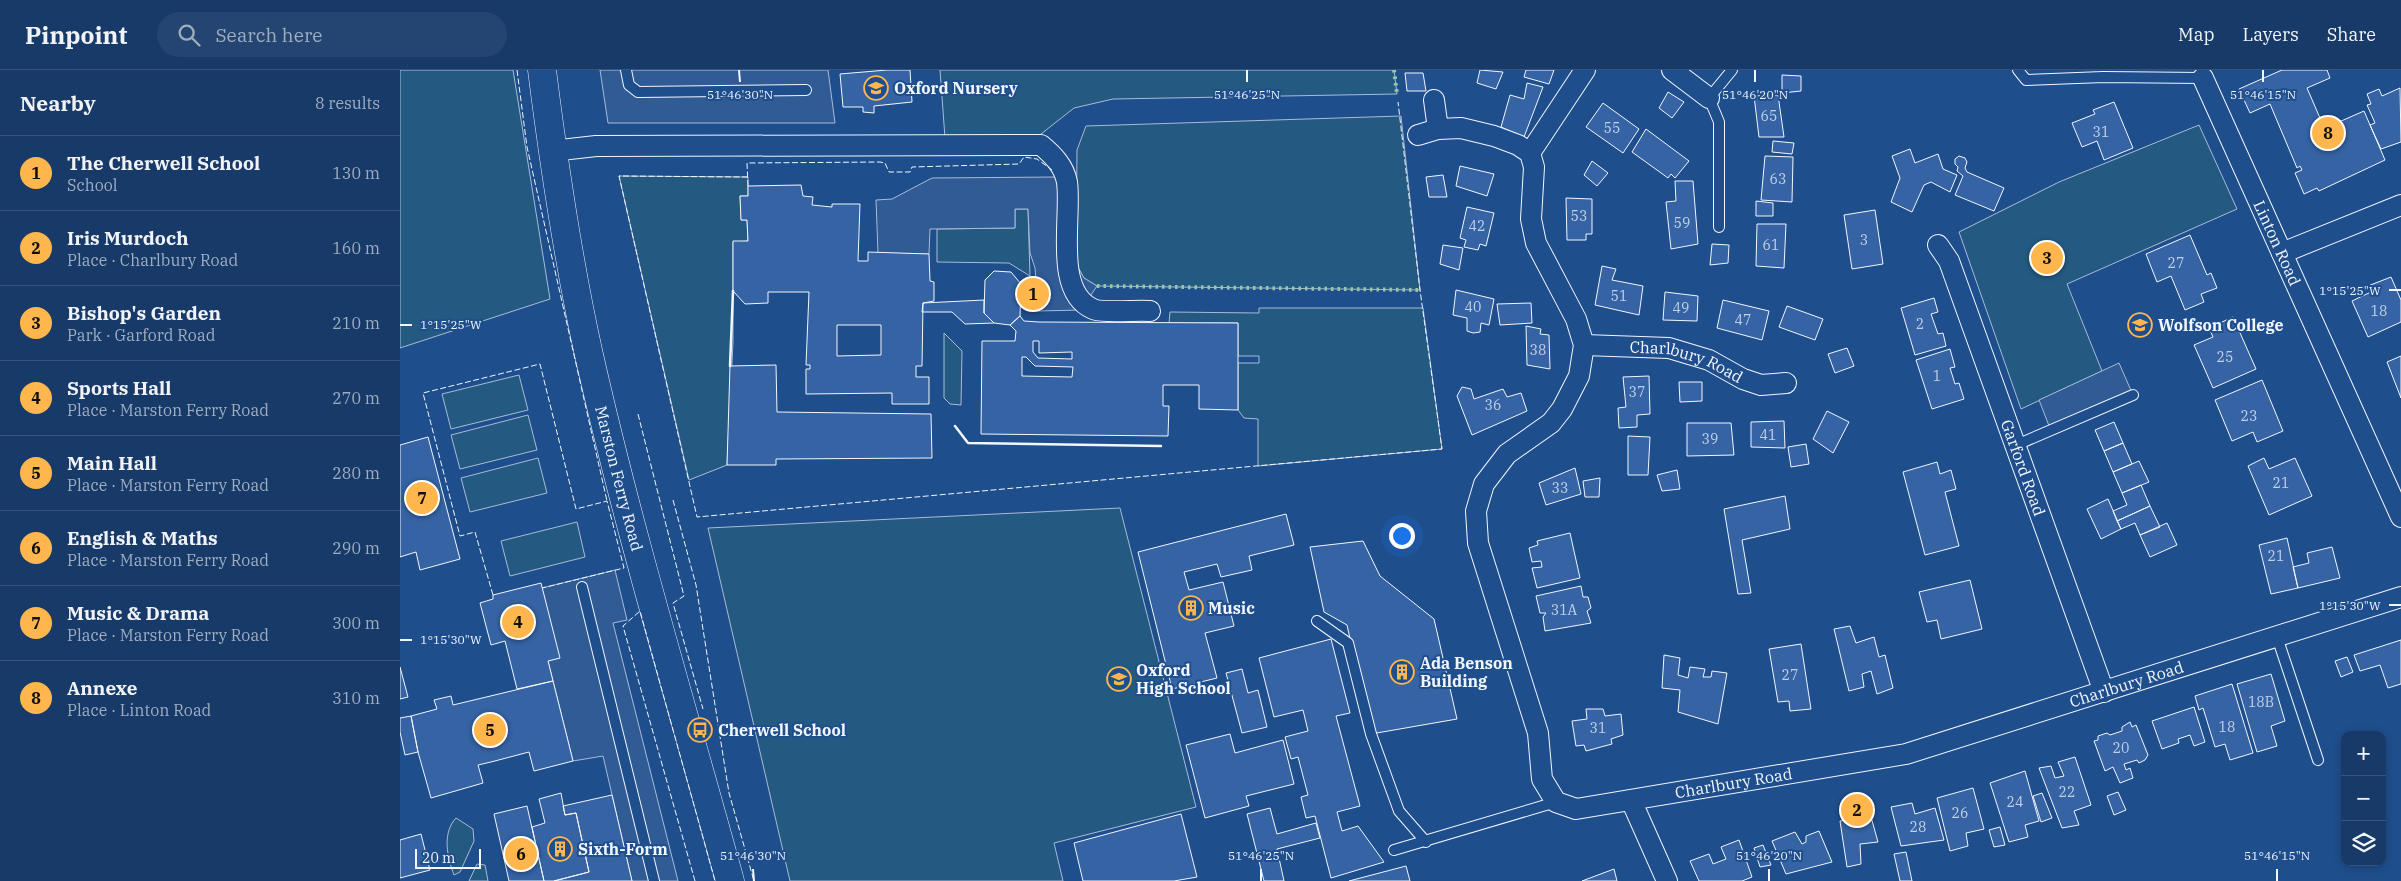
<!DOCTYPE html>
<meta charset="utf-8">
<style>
:root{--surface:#173a69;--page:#244571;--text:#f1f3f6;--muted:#9eadc0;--line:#36547d;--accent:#ffb74d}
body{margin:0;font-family:"IBM Plex Serif",serif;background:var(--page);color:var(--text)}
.controls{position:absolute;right:15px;bottom:15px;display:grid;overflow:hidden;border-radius:10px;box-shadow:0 2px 8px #0003}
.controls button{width:45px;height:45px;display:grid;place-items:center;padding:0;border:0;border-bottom:1px solid var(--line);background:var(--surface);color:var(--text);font:25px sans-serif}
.scale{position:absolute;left:15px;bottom:12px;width:66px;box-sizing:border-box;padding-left:5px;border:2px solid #f2f6ff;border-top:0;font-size:14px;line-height:18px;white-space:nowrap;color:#f2f6ff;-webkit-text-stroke:4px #1f4e8c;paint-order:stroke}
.you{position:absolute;left:1001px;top:465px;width:18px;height:18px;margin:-12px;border:4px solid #fff;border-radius:50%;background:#1a73e8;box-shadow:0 0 0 8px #1a73e833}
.badge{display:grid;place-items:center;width:32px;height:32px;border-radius:50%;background:var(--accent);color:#111;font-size:16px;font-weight:700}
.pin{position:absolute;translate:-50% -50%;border:2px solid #fff;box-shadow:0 1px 5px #0006}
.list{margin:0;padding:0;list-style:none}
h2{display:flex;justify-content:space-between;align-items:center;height:65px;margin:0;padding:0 20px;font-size:21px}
h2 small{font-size:16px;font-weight:400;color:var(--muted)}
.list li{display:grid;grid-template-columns:32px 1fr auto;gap:15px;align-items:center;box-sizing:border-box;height:75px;padding:0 20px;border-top:1px solid var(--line)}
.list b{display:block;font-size:19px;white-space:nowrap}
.list p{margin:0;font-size:16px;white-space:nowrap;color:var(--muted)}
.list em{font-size:16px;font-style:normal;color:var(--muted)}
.icon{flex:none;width:28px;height:28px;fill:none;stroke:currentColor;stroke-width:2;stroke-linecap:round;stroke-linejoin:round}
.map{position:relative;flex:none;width:2001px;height:811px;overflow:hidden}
header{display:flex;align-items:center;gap:30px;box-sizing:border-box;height:70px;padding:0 25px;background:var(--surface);border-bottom:1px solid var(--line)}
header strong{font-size:24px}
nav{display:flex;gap:28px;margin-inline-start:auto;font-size:18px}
.search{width:350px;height:45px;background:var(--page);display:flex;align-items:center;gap:12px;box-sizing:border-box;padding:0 18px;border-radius:28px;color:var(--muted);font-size:19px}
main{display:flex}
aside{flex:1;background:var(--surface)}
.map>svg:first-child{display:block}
.green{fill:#245a82;stroke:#a8bbd7}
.parking{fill:#305b95;stroke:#a8bbd7}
.building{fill:#3563a3;stroke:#f2f6ff;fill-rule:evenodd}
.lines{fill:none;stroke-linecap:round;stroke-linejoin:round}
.lane-casing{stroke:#f2f6ff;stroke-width:12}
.street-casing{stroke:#f2f6ff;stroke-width:22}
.secondary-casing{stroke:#f2f6ff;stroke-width:29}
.lane{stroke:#1f4e8c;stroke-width:10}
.street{stroke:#1f4e8c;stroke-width:20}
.secondary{stroke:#1f4e8c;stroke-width:28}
.hedge{stroke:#97c8a6;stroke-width:4;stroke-dasharray:2.5 4;stroke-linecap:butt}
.fence{stroke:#f2f6ff;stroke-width:1;stroke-dasharray:6 2.5;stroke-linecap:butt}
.wall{stroke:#f2f6ff;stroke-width:2.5}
.ticks{fill:none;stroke:#f2f6ff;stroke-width:2}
.labels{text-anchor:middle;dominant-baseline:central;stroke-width:4;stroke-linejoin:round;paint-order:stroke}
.number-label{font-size:14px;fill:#c3d1e8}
.poi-label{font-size:16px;font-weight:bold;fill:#f2f6ff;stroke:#1f4e8c;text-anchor:start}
.street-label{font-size:16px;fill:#f2f6ff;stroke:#1f4e8c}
.ticks-label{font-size:12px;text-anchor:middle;fill:#f2f6ff;stroke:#1f4e8c;stroke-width:4;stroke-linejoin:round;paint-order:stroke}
</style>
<header>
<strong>Pinpoint</strong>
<div class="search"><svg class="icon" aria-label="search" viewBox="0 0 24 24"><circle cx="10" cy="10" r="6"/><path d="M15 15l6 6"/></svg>Search here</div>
<nav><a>Map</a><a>Layers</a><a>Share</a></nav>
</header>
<main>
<aside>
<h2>Nearby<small>8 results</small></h2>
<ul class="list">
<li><span class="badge">1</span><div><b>The Cherwell School</b><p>School</p></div><em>130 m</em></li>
<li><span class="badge">2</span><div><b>Iris Murdoch</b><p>Place · Charlbury Road</p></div><em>160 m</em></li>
<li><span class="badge">3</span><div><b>Bishop's Garden</b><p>Park · Garford Road</p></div><em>210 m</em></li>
<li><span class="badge">4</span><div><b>Sports Hall</b><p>Place · Marston Ferry Road</p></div><em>270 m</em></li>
<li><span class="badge">5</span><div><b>Main Hall</b><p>Place · Marston Ferry Road</p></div><em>280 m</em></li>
<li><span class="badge">6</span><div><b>English &amp; Maths</b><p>Place · Marston Ferry Road</p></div><em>290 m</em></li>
<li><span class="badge">7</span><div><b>Music &amp; Drama</b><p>Place · Marston Ferry Road</p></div><em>300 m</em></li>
<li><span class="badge">8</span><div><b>Annexe</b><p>Place · Linton Road</p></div><em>310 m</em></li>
</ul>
</aside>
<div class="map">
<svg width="2001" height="811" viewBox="0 0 2001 811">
<rect width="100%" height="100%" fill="#1f4e8c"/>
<path class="green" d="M0,0H113L150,229L0,278Z
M540,0H994L997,24L713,29L674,38L636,68H545Z
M1001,46L1020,220L697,216L684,208L676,194L677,80L686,56Z
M1799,55L1837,139L1667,214L1702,301L1621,339L1559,162L1659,112Z
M219,106L348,107V126H340L341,150H347L348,171L333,172V272L327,395L289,410Z
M615,139H628L630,206L609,193L537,192V159L615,158Z
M859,238H1023L1042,379L858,396V349L844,348L838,340V293H859V286H838V253H769L770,242L859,243Z
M544,263L562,281L561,335L550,334L544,328Z
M119,305L128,340L51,359L42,324Z
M128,345L137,380L60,399L51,365Z
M138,388L147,423L70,442L61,408Z
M720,438L796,737L654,773L663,811H390L308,458Z
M177,452L185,487L110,506L101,471Z
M56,748L73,759L74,771L60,802L54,805C47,787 42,763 56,748Z
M77,794L85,795L88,811H69Z"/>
<path class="parking" d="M200,0H428L435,53H208Z
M657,107L676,194L684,208L697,216L681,240L638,241L635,198L630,183L628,139H615V158L530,159L529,184L478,183L476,130L492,129L532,108Z
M1719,293L1733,325L1651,361L1639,330Z
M215,500L227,550L213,553L278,811H232L203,686L173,691L148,591L159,588L142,518Z"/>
<path class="building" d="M487,0H510L512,32L474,36V43L463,42V37H443L440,4Z
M1080,0L1103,2L1096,19L1077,13Z
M1126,0H1154L1149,14L1124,7Z
M1882,0H1927L1930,8L1907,18L1923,55L1931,52L1932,55L1964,41L1985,90L1919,121L1917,118L1904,124L1895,103L1902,100L1900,96L1897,98L1870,34L1850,43L1839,19Z
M1005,3H1023L1026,21H1007Z
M1382,5L1401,6V21L1382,23Z
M1127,13L1143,17L1124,67L1101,57L1110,25L1124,29Z
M2000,18L2001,72L1981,79L1970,55L1975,53L1967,35L1971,34L1967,24L1979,19L1982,26Z
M1268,22L1284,32L1272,48L1259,38Z
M1378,25L1384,67H1359L1354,26Z
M1714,32L1733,78L1704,90L1697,71L1682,77L1672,53L1695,44L1693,40Z
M1203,33L1239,59L1223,83L1186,57Z
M1246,59L1289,91L1275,108L1271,104L1268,108L1232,82Z
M1373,71L1394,73L1392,84L1372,82Z
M1510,79L1515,93L1538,84L1543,99L1557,105L1550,122L1531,112L1524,115L1512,142L1491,132L1500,108L1492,86Z
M1365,86L1393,87L1392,132L1361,130Z
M1559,86L1565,88L1567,92L1565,98L1567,102L1604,118L1594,141L1555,125L1563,106L1557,101L1558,97L1555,94V89Z
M1192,91L1208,103L1197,116L1184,105Z
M1060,96L1094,104L1087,126L1056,116Z
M1043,105L1047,127H1029L1026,107Z
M1275,111H1293L1298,174L1271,179L1266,132L1276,131Z
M401,115L403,126L413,127L412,135L432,137V134H460L458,191H468V182L529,184L530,211L534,212V231L523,233L522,296H516V307H529V334H492V323L406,324V299H410V295H406L409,222H368V233L345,234L333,221V171H348L347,150H341L340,126H348V116ZM437,255H481V285L437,286Z
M1166,128L1192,129V164H1186V170H1167Z
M1356,131L1373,133V146H1356Z
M1067,137L1094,143L1086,176L1080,174L1078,180L1064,177L1066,170L1060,168Z
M1475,140L1483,194L1452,199L1444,145Z
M1357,154H1386L1384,198L1356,196Z
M1790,165L1807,205L1811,203L1817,218L1801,224L1804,232L1785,240L1771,206L1757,212L1746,184Z
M1312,174L1329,175L1328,193L1310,195Z
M1043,175L1063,178L1059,200L1040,194Z
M1202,196L1216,199L1212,210L1243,216L1239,245L1195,235Z
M594,201L611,202L621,214L620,246L610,255L594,253L584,243L585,210Z
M1991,207L2001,230V252L1968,267L1952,231L1971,222L1968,216Z
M1056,220L1094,229L1089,255L1081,253L1080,262L1073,263L1067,261V248L1053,245Z
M1265,222L1298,226L1297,251L1263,250Z
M1534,228L1538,242L1531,244L1538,264L1543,263L1546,276L1515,285L1501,238Z
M584,230V243L594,253L565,254L552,242H522L523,233Z
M1323,230L1369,241L1362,270L1317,258Z
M1131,233L1132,253L1100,255L1097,234Z
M1387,236L1423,249L1415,270L1379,257Z
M620,246L624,251L639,252L838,253V340L799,339V315H763V336H769L768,366L581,364L582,271H615L616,261L610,255ZM633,271H639V283L672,282V289L638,288L633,282ZM622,287H626L635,296L673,297L672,307L622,306Z
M1833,247L1856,299L1813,318L1794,275L1813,267L1809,258Z
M1126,256L1141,259L1140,264L1149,265L1150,299L1127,295Z
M1447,278L1454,296L1435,303L1428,284Z
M1550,279L1555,297L1550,298L1555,314L1559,313L1564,329L1532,339L1516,290Z
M2001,286V328L1987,292Z
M376,295L377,342L531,344L532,388L376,389V395H327L330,296Z
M1249,306L1250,344L1237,345V357L1219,358L1218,338L1226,337L1223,307Z
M1862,310L1883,361L1857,372L1853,362L1832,371L1815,330Z
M1279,312H1302V331L1280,332Z
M1062,317L1071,319L1074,329L1103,319L1107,327L1121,323L1127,341L1072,365L1057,326Z
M1427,341L1449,352L1433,383L1413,369Z
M1384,351L1385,378L1351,377V352Z
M1714,352L1723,373L1704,381L1695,360Z
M1287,353H1331L1334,385L1287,386Z
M1228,366L1250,367L1248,405H1228Z
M28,367L60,489L20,500L16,482L0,487V375Z
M1723,373L1732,394L1713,402L1704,381Z
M1406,374L1409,394L1391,397L1388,377Z
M1864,388L1869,399L1895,388L1912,426L1869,445L1848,396Z
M1739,391L1749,412L1722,423L1713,402Z
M1537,392L1540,404L1551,400L1556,419L1545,422L1559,476L1525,485L1503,402Z
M1175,398L1181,424L1146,435L1139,413Z
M1277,400L1280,419L1262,421L1257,405Z
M1200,408L1199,427H1185L1183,411Z
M1741,415L1750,436L1717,451L1713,441L1727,435L1722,423Z
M1385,426L1390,459L1342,470L1351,523L1338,524L1324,439Z
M1708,429L1721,459L1701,469L1687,439Z
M1750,436L1760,457L1740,465L1735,453L1721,459L1717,451Z
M886,444L894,475L849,486L852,500L821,507L817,494L784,502L789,520L823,512L834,556L805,563L817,608L772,619L738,482Z
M1767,453L1777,475L1750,487L1740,465Z
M1170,463L1180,508L1137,518L1132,498L1142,497L1141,491L1132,492L1129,478L1138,475L1137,471Z
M1887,468L1898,518L1871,524L1859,475Z
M963,471L980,506L1034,549L1057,649L971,664L947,555L924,542L910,477Z
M1932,477L1940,508L1898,518L1893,497L1909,493L1907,483Z
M1570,510L1582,559L1541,569L1537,550L1527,552L1519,522Z
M141,513L160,588L148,591L153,611L117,619L105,571L91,575L80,533L93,529V525Z
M1181,516L1183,527H1188L1191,538L1187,541L1191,553L1145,561L1143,547L1146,543H1140L1136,526Z
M1450,556L1456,573L1474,567L1479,587L1485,585L1493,618L1477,624L1471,601L1462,604L1464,617L1449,621L1434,559Z
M931,569L950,643L936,646L960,736L937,742L942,761L958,756L984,792L931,808L915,746L906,748L901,727L908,725L898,687L891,689L885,667L908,661L903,640L874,647L859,588Z
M2001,570V614L1988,618L1980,595L1960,601L1954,585Z
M1401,574L1411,639L1390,641L1389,631L1378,632L1369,579Z
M1264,585L1280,588L1278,605L1288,608L1290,597L1305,599L1303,607H1311L1312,601L1327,603L1318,654L1278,642L1280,620L1262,618Z
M1947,587L1953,602L1941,607L1935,591Z
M0,597L8,627L0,629Z
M842,599L848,623L858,620L867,657L842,663L826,603Z
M1871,604L1885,651L1871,656L1877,676L1857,682L1837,614Z
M153,611L173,691L134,701L129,682L91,692L78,695L83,713L31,728L18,682L11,646L37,639L34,630L51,626L53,635Z
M1832,614L1853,683L1830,690L1825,674L1815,677L1803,638L1799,640L1795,626Z
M1794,637L1805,672L1794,676L1790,665L1778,669L1779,673L1762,679L1752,651Z
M1186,639H1203L1205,646L1221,644L1223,665L1211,669L1212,674L1186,681L1184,675L1176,676L1172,651L1187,649Z
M11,646L18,682L5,685L0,662V648Z
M1730,652L1732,657L1736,655L1748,685L1745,690L1739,693L1737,690L1724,694L1726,700L1730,698L1733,708L1720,713L1713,697L1705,701L1694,671L1698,670V666L1707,663L1710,665L1722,661V657Z
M830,664L835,683L883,670L894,714L846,726L849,736L805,748L786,675Z
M1675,687L1691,735L1674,741L1679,755L1662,758L1639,698L1651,696L1655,708L1664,706L1658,692Z
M1625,701L1639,751L1625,755L1628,767L1609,772L1590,713Z
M1573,718L1584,759L1566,763L1568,776L1550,781L1537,728Z
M1718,722L1726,740L1714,745L1707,726Z
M161,723L165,745L176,743L189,802L154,811H144L132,757L145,753L139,729Z
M1642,723L1652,748L1641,752L1633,726Z
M212,725L232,811H154L189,802L176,743L165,745L163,736Z
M1512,733L1515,744L1535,738L1544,770L1501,776L1491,737Z
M127,736L144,811H109L94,744Z
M870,738L877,764L916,753L920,768L877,779L884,811H864L847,744Z
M781,744L797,807L774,811H683L674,773Z
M1471,747L1478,772L1460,774L1461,794L1447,797L1440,751Z
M1600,757L1605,775L1594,777L1589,760Z
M1419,761L1432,792L1386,804L1372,771L1395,762L1402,774L1406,772V766Z
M21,764L30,800L0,808V770Z
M1339,770L1352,807L1342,811H1299L1290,791L1309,784L1313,794L1326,789L1321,777Z
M1363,775L1371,795L1360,797L1354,778Z
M1506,782L1512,811H1500L1494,784Z
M1006,796L1010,811H949Z
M1214,799L1217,811H1182Z"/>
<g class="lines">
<g class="lane-casing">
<path id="lane" d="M226,0L229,15L238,22L406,20
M1618,0L1626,10L1703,7L1803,8L1802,6
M1319,157V52L1309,28L1332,0
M1614,376L1733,325
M182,517L254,811
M917,551L948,573L971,664L999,741L1026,772
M1877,567L1918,690
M994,780L1156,732"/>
</g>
<g class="street-casing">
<g id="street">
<path d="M1272,0L1309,28"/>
<path id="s1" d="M1803,8L2001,447"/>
<path id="s2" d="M1034,30L1038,59L1061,58L1094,66L1118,75L1130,83L1134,97L1131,149L1136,173L1176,249L1184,275L1179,306L1162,339L1151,353L1107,384L1084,414L1076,441L1078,473L1138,663L1142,709L1156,732L1176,739L1506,684L2001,527"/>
<path d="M1018,65L1038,59"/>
<path d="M152,81L196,76L641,75C653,85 664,96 667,112C672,147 653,222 693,239C701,243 739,240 750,241"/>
<path d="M1130,83L1185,0"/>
<path id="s3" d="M1538,175L1549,191L1704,622"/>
<path d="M1882,183L2001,135"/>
<path id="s4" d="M1184,275L1269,278L1309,290L1343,309L1361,315L1386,313"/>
<path d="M1231,730L1267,811"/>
</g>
</g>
<g class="secondary-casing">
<g id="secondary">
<path id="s5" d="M142,0C154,95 168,191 189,285C229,462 282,636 330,811"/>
</g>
</g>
<use href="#lane" class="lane"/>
<use href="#street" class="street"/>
<use href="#secondary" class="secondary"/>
<path class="hedge" d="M994,0L997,24
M697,216L1020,220"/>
<path class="fence" d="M117,0L127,77L207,431
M348,107L219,106L297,447L1042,379L1020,220L998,32
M348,116L347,93L480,92L485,93L489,102H510L512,97L619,94L624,87L637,89L652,100
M238,344L284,526L273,533L303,639
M273,430L296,515L329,723L354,811
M93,525L75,462L60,466L23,323L140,294L176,439L207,431L224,498L142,518
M295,811L223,556L240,541L315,811"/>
<path class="wall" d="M330,296L333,221
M555,356L568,373L761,376"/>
</g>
<path class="ticks" d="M339,0L340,12M847,0V12M1355,0V12M1863,0V12M1989,220H2001M0,255H12M1989,535H2001M0,570H12M353,799L354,811M861,799V811M1369,799V811M1877,799V811"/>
<defs>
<g id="school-ring" transform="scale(1.25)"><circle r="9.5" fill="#1f4e8c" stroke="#ffb74d" stroke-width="1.5"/><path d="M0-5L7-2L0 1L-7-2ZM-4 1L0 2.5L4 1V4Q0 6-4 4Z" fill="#ffb74d"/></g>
<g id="university-ring" transform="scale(1.25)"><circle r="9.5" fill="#1f4e8c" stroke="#ffb74d" stroke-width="1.5"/><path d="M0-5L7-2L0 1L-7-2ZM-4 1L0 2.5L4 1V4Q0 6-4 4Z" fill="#ffb74d"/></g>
<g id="building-ring" transform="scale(1.25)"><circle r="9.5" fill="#1f4e8c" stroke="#ffb74d" stroke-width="1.5"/><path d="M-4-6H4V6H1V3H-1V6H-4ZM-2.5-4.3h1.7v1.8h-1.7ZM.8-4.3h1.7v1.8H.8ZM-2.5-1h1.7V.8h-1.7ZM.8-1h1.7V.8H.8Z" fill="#ffb74d"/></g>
<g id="bus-ring" transform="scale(1.25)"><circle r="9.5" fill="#1f4e8c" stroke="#ffb74d" stroke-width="1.5"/><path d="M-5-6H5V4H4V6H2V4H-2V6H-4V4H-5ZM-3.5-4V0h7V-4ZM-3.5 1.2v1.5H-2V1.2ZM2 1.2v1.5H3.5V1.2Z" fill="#ffb74d"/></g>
</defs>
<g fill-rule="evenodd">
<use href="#school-ring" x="476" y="18"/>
<use href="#university-ring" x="1740" y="255"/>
<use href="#building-ring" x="791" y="538"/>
<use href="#building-ring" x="1002" y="602"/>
<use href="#school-ring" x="719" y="609"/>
<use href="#bus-ring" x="300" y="660"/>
<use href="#building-ring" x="160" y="779"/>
</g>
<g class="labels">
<g class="number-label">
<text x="1369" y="46">65</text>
<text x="1212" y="58">55</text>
<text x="1701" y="62">31</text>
<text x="1378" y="109">63</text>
<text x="1179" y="146">53</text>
<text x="1282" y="153">59</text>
<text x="1077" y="156">42</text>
<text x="1464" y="170">3</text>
<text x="1371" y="175">61</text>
<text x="1776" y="193">27</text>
<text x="1219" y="226">51</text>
<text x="1073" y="237">40</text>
<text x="1281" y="238">49</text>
<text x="1979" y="241">18</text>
<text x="1343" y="250">47</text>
<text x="1520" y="254">2</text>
<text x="1138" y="280">38</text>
<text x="1825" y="287">25</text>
<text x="1537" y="306">1</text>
<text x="1237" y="322">37</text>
<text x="1093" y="335">36</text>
<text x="1849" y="346">23</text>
<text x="1368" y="365">41</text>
<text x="1310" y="369">39</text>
<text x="1881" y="413">21</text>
<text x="1160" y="418">33</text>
<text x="1876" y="486">21</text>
<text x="1164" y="540">31A</text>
<text x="1390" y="605">27</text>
<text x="1861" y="632">18B</text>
<text x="1827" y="657">18</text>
<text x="1198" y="658">31</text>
<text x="1721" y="678">20</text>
<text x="1667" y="722">22</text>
<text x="1615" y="732">24</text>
<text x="1560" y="743">26</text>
<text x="1518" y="757">28</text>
</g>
<g class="poi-label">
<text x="494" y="18">Oxford Nursery</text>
<text x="1758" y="255">Wolfson College</text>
<text x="808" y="538">Music</text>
<text x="1020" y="593">Ada Benson<tspan x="1020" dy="18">Building</tspan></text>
<text x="736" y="600">Oxford<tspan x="736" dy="18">High School</tspan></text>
<text x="318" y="660">Cherwell School</text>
<text x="178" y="779">Sixth-Form</text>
</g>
<g class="street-label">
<text stroke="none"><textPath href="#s1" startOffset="181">Linton Road</textPath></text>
<text stroke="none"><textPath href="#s4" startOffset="105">Charlbury Road</textPath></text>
<text stroke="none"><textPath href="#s3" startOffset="239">Garford Road</textPath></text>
<text stroke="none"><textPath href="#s5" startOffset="416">Marston Ferry Road</textPath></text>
<text stroke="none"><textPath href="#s2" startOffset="1428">Charlbury Road</textPath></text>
<text stroke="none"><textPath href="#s2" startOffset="1022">Charlbury Road</textPath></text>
</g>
</g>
<g class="ticks-label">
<text x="340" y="29">51°46'30"N</text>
<text x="847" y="29">51°46'25"N</text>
<text x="1355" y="29">51°46'20"N</text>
<text x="1863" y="29">51°46'15"N</text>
<text x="1950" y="225">1°15'25"W</text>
<text x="51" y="259">1°15'25"W</text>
<text x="1950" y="540">1°15'30"W</text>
<text x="51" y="574">1°15'30"W</text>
<text x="353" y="790">51°46'30"N</text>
<text x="861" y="790">51°46'25"N</text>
<text x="1369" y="790">51°46'20"N</text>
<text x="1877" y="790">51°46'15"N</text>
</g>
</svg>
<div class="controls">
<button>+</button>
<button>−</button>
<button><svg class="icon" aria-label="layers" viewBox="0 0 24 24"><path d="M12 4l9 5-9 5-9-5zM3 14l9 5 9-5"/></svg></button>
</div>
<div class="scale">20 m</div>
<div class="you"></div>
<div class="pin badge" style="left:633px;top:224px">1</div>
<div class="pin badge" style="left:1457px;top:740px">2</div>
<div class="pin badge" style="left:1647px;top:188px">3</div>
<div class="pin badge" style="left:118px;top:552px">4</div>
<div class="pin badge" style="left:90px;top:660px">5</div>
<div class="pin badge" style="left:121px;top:784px">6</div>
<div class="pin badge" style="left:22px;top:428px">7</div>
<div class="pin badge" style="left:1928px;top:63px">8</div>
</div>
</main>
